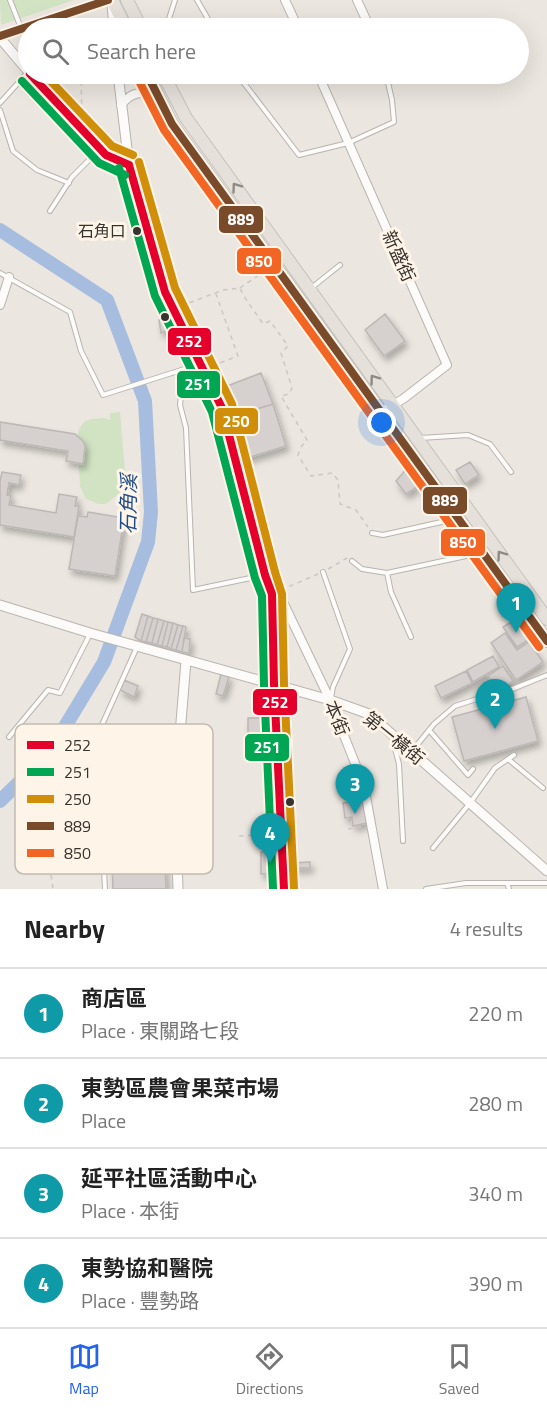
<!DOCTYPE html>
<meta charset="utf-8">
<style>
:root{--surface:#fff;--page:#f6f6f6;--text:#222;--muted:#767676;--line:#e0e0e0;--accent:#2563eb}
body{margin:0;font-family:"Titillium Web","Noto Sans TC",sans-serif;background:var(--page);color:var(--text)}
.you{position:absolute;left:382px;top:423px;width:21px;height:21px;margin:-15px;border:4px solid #fff;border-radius:50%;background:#1a73e8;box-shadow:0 0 0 9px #1a73e833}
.badge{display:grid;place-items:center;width:39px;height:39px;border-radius:50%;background:var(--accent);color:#fff;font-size:20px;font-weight:700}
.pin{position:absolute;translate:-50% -50px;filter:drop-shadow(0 2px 3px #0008)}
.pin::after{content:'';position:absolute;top:32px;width:21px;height:18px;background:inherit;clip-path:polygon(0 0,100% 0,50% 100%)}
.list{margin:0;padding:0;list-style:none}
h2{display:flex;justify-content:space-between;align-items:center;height:78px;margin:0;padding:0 24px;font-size:26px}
h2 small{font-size:20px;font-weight:400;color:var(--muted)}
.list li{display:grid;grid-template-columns:39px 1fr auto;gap:18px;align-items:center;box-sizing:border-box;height:90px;padding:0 24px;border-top:2px solid var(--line)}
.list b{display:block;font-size:22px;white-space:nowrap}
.list p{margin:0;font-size:20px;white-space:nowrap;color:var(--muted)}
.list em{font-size:20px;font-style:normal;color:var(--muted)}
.icon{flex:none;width:33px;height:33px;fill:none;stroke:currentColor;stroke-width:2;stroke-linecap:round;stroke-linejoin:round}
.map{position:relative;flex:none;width:547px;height:889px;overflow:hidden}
.search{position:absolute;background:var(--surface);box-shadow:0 6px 24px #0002;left:18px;right:18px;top:18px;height:66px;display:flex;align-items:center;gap:15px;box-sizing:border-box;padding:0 21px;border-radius:33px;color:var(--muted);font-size:22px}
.sheet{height:438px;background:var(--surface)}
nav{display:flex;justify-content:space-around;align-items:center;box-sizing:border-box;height:84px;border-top:2px solid var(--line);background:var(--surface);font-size:16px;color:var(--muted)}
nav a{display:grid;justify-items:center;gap:3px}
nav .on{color:var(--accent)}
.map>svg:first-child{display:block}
.green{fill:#d1e3c2}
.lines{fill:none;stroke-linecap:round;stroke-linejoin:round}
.river{stroke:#a6bde0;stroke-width:14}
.building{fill:#d6d0cf;stroke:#bcb7b5;stroke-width:1.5;filter:url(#shadow)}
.service-casing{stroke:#b8b4af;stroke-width:6}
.minor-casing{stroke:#b8b4af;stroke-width:10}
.tertiary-casing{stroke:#b8b4af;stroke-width:11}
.primary-casing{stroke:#c4c2be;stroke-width:14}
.path{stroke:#cac8c5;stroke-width:1.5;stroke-dasharray:4.5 4.5;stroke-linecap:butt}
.service{stroke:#fcfbfa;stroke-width:4}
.minor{stroke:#fcfbfa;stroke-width:8}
.tertiary{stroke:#fcfbfa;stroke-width:9}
.primary{stroke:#e6e0da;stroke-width:12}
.bus-1-casing{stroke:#fef4e8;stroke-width:12}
.bus-2-casing{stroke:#fef4e8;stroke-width:12}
.bus-3-casing{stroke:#fef4e8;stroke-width:12}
.bus-4-casing{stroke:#fef4e8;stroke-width:12}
.bus-5-casing{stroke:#fef4e8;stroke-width:12}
.bus-1{stroke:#e4002b;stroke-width:8}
.bus-2{stroke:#00a651;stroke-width:8}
.bus-3{stroke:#d18f09;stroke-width:8}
.bus-4{stroke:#7a4b2a;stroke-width:8}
.bus-5{stroke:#f26522;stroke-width:8}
.oneway{stroke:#8e8a84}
.bus-dot{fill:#37332e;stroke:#fef4e8;stroke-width:2}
.labels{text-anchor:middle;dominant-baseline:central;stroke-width:6;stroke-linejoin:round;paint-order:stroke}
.bus-label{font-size:16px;fill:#37332e;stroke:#fef4e8;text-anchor:end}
.street-label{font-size:18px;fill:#37332e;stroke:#fef4e8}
.water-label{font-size:20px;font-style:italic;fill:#1f4c8b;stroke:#fef4e8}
.key{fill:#fef4e8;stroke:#c2bab0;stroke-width:1.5}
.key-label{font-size:16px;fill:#37332e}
.line-badge{stroke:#fef4e8;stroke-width:2}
.badge-label{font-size:16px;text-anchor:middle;font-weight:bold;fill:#fff}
</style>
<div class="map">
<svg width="547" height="889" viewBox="0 0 547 889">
<defs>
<filter id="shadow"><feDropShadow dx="3" dy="5" stdDeviation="3" flood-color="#0004"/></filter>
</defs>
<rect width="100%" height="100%" fill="#ebe6df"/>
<path class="green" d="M0,0H74L1,25Z
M120,412L127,494L117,495L106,504H98L86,499L80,486L77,441L79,429L84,422L91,419L104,418L110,420V413Z"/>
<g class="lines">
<path class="river" d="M0,230L107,300L145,401L151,512L148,542L104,662L49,753L0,801"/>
</g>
<path class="building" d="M385,314L405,341L384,356L365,330Z
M172,318L175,326L161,333L159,320Z
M261,373L273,404L234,416L222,388Z
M273,404L286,446L247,458L234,416Z
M0,422L75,434L83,441L85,446L83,464L66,461L68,451L0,440Z
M470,462L479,475L465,484L456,470Z
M409,466L415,474L413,480L417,487L406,494L396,481Z
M2,472L21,475L19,485L9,483L7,495L11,496L9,505L56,513L59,494L77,497L75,506H79L74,537L0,525V481Z
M88,512L124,518L115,576L69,569L78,516L87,517Z
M142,614L148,616L141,641L135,637Z
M148,616L153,618L146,642L141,641Z
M153,618L158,619L152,643L146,642Z
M158,619L164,621L157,645L152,643Z
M516,619L529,639L517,647L503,627Z
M164,621L168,622L162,646L157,645Z
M168,622L173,623L167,647L162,646Z
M173,623L178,625L171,649L167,647Z
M178,625L183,626L176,650L171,649Z
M183,626L186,627L182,652L176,650Z
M505,633L517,650L529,642L543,662L516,680L491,643Z
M184,638L190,639L189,653L182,652Z
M493,656L499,667L473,682L467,670Z
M503,666L513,681L499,691L488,676Z
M466,671L472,683L441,698L435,686Z
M221,674L229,677L223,696L216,694Z
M124,680L138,686L134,697L120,690Z
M526,697L538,741L464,761L452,717Z
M248,718H270L271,733H248Z
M364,800L367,823L353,826L352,817L345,818L343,803Z
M261,852H279L280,873L261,874Z
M310,862V868H292V863Z
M165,864L166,889H113L112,866Z"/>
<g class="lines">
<g class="service-casing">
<path id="service" d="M10,0L21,28
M197,0L208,19L207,28
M166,28L175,0
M237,74L299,155L348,143L394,122L392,100L386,74
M0,103L28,72
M0,110L13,151L37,170L69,183
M50,211L72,177L100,149
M0,273L70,312L81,351L103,395L200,364
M310,289L340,265
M181,395L180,405L186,428L193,590L265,575
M420,438L468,435L490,444L511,472
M372,533L383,535L455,519
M352,561L362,569L387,573L480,553
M323,572L350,649L333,687L331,698
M387,573L391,592L411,637
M429,730L468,775L473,769
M97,736L179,740
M9,737L48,690L60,693L90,634
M392,737L399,764L403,841
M413,750L434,724L455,706L483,697L500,694L547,675
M508,759L543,788
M26,824L100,818
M433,848L470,803L495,768L514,755
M102,857L176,854
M507,883L509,889
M105,889L97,736L137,647
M426,889L466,883H547"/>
</g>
<g class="minor-casing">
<path id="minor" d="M285,0L298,28
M357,0L370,28
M0,36L108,0
M318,74L447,365L403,399L382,411
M121,105C133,90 141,92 158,97
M0,305L9,277
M272,594L283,602L330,700L364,786L383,889"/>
</g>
<g class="tertiary-casing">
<path id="tertiary" d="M112,4L114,28
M0,38L28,71
M30,74L106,155L129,165
M118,74L129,165L165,292L222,408L265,575L272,594L274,684L284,889
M0,605L90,633L330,700L369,714L547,871
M178,889L175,795L186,661"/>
</g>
<g class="primary-casing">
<path id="primary" d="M112,0L126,28
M127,0L141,28
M147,74L172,124L547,641
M163,74L186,118L547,619"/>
</g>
<path class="path" d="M76,74L81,79L82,116
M240,288L266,270
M181,306L223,290L240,288C246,302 255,311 263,324L270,321L288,346L281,353L292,388L289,394L281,396L307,440L301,447L298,455L311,476L332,473L338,480L340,504L356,510L368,527
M212,366L238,356L216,294
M328,569L347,558
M281,590L318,574
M256,819L273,817
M348,829L365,826
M239,836L274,834
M49,863L76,857C84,862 89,870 97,873
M51,875L53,889"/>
<use href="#service" class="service"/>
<use href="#minor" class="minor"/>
<use href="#tertiary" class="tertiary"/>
<use href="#primary" class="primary"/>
<g class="bus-1-casing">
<path id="bus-1" d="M30,74L106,155L129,165
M129,165L165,292L222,408L265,575L272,594L274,684L284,889"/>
</g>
<g class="bus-2-casing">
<path id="bus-2" d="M22,81L99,163L125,175
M119,168L155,296L212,412L255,578L262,596L264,685L273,889"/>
</g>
<g class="bus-3-casing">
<path id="bus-3" d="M44,74L112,146L133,155
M139,162L175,288L232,404L275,572L282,594L284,684L294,888"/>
</g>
<g class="bus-4-casing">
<path id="bus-4" d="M0,36L108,0
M147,74L172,124L547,641"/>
</g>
<g class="bus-5-casing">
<path id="bus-5" d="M138,79L164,130L539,647"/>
</g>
<use href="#bus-1" class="bus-1"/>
<use href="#bus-2" class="bus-2"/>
<use href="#bus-3" class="bus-3"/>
<use href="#bus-4" class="bus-4"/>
<use href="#bus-5" class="bus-5"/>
</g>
<defs><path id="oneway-chevron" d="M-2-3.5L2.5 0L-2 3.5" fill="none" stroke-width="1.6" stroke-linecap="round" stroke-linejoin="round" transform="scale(1.5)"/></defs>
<g class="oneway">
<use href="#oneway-chevron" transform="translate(236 187) rotate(-126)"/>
<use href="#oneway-chevron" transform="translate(374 379) rotate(-126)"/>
<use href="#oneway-chevron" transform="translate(501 555) rotate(-126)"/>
</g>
<g class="bus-dot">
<circle cx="137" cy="231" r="5"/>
<circle cx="165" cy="317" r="5"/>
<circle cx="290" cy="802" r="5"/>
</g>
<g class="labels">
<g class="bus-label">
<text x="126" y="231">石角口</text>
</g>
<g class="street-label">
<text transform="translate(399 256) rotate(66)">新盛街</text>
<text transform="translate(337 718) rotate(68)">本街</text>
<text transform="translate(394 738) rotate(39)">第一橫街</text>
</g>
<g class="water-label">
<text transform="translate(128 504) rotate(-89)">石角溪</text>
</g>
</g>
<rect x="15" y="724" width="198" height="150" rx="9" class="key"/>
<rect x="27" y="741" width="27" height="8" fill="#e4002b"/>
<rect x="27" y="768" width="27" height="8" fill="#00a651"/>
<rect x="27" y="795" width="27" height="8" fill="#d18f09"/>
<rect x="27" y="822" width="27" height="8" fill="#7a4b2a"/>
<rect x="27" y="849" width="27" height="8" fill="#f26522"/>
<g class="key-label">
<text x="64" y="751">252</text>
<text x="64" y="778">251</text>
<text x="64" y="805">250</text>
<text x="64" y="832">889</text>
<text x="64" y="859">850</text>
</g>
<g class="line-badge">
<rect x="218" y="205" width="46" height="29" rx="6" fill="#7a4b2a"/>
<rect x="236" y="247" width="46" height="28" rx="6" fill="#f26522"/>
<rect x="167" y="327" width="45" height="29" rx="6" fill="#e4002b"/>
<rect x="176" y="370" width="45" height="29" rx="6" fill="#00a651"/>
<rect x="214" y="407" width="45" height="28" rx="6" fill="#d18f09"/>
<rect x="422" y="486" width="46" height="29" rx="6" fill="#7a4b2a"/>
<rect x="440" y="528" width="46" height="29" rx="6" fill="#f26522"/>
<rect x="252" y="688" width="46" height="28" rx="6" fill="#e4002b"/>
<rect x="244" y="733" width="46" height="29" rx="6" fill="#00a651"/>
</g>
<g class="badge-label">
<text x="241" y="225">889</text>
<text x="259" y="267">850</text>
<text x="189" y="347">252</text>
<text x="198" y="390">251</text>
<text x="236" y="427">250</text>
<text x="445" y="506">889</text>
<text x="463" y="548">850</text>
<text x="275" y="708">252</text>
<text x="267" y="753">251</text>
</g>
</svg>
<div class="you"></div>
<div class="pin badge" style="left:516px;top:633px;background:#0f9aa8">1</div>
<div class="pin badge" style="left:495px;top:729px;background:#0f9aa8">2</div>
<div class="pin badge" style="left:355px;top:814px;background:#0f9aa8">3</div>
<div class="pin badge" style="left:270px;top:863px;background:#0f9aa8">4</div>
<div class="search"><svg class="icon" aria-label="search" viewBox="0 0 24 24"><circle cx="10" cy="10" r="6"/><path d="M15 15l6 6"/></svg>Search here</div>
</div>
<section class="sheet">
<h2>Nearby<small>4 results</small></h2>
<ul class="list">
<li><span class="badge" style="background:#0f9aa8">1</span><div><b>商店區</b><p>Place · 東關路七段</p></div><em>220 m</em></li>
<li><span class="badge" style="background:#0f9aa8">2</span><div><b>東勢區農會果菜市場</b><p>Place</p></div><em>280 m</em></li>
<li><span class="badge" style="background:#0f9aa8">3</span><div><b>延平社區活動中心</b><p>Place · 本街</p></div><em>340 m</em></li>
<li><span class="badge" style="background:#0f9aa8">4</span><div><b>東勢協和醫院</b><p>Place · 豐勢路</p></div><em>390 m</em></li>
</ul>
</section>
<nav>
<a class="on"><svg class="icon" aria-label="map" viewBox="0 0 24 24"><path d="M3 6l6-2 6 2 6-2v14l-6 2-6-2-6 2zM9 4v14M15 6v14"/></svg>Map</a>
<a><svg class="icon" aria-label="directions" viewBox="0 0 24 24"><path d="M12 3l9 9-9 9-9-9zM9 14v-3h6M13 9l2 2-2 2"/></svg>Directions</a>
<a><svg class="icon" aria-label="saved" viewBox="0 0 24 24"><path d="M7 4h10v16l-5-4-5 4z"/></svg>Saved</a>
</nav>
